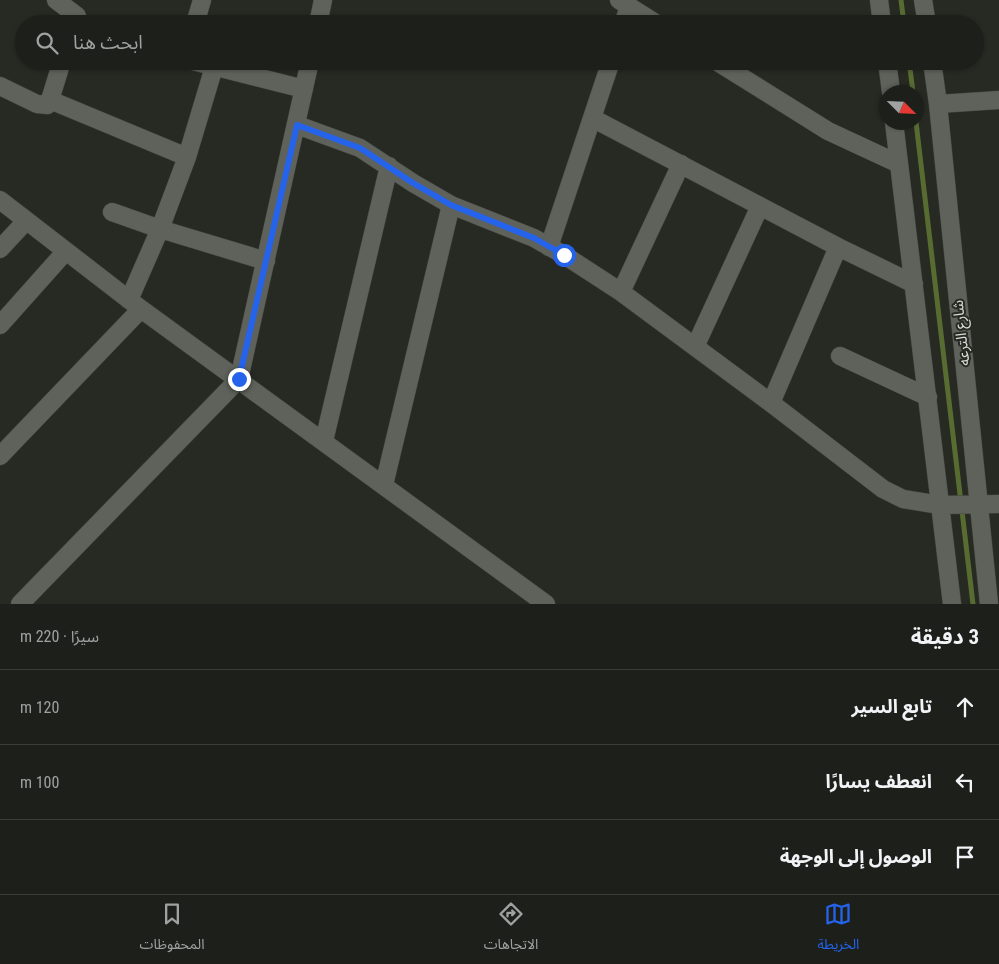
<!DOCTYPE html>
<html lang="ar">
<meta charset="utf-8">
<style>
:root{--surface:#1d1f1a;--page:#252723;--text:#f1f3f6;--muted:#a0a2a2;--line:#3b3d39;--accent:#2563eb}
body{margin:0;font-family:"Roboto Condensed","Noto Sans Arabic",sans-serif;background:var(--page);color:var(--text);direction:rtl}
.compass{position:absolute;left:879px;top:85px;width:45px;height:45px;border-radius:50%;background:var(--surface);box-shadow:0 1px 4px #0004;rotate:114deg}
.stop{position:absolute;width:15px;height:15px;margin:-11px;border:4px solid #2563eb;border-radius:50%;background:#fff}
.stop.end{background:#2563eb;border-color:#fff;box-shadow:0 1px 5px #0008}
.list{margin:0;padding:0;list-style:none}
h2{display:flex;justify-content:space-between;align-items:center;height:65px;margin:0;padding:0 20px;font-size:21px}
h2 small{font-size:16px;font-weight:400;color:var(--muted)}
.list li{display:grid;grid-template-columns:32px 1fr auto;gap:15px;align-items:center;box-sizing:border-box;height:75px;padding:0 20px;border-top:1px solid var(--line)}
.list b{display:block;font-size:19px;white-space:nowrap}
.list em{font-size:16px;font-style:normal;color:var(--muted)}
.icon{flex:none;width:28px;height:28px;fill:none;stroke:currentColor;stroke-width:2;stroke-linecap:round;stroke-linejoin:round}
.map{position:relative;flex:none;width:999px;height:604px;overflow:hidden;direction:ltr}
.search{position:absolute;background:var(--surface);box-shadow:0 1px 4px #0004;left:15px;right:15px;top:15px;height:55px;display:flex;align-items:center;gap:12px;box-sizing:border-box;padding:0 18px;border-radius:28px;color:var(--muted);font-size:19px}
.sheet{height:290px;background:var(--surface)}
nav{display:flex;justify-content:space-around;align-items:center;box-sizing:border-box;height:70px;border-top:1px solid var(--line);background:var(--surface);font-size:14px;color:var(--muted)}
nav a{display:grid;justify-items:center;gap:2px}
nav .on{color:var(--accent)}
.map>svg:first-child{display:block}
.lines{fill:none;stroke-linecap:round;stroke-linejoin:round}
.stream{stroke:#586c32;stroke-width:5}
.minor-casing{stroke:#444641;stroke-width:19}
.minor{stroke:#5f625b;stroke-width:18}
.route{stroke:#2563eb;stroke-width:6}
.labels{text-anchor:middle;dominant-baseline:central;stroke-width:4;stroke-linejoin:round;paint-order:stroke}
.street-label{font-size:15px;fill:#d9dad6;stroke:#272923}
</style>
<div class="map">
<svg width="999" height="604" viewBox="0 0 999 604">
<rect width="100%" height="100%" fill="#272923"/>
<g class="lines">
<path class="stream" d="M901,0L904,24
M909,61L913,92
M916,122L973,604"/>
<g class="minor-casing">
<path id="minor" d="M56,0L77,16
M619,0L657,24
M879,0L882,24
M923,0L927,24
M195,24L202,0
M318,24L323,0
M623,24L629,7
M193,61L304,89
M716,61L828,131L899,164
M887,61L891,92
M932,61L938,104L989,604
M0,86L37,104L47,105L50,100L62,61
M50,100L187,157
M938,104L999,100
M592,118L838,247L914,284
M894,122L952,604
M297,125L360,148L413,183L451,205L534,238L564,255L621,292L771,403L883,489L903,499L940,505L999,504
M0,200L141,309L546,604
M112,212L160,229L266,261
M549,247L611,61
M0,249L26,221
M621,292L681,164
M129,300L160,229L187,157L214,67
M0,325L66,251
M695,347L760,206
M840,356L928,397
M771,403L838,247
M324,441L389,166
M0,456L141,309
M384,485L451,205
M20,604L239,379L310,61"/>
</g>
<use href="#minor" class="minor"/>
</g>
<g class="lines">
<path class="route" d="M239,379L297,125L360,148L413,183L451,205L534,238L564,255"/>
</g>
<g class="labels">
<g class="street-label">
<text transform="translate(961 333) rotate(-96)">شارع الترعه</text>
</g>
</g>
</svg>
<svg class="compass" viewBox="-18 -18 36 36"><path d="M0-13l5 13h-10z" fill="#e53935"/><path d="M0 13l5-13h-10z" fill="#a0a2a2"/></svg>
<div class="stop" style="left:564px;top:255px"></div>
<div class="stop end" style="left:239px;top:379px"></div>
<div class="search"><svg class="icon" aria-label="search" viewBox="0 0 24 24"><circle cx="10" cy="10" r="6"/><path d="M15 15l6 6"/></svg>ابحث هنا</div>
</div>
<section class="sheet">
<h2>3 دقيقة<small>سيرًا · 220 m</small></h2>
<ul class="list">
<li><svg class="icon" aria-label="ahead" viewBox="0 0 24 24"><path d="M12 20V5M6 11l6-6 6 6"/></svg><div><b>تابع السير</b></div><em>120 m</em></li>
<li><svg class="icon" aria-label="left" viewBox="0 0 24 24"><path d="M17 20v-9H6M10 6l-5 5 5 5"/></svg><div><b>انعطف يسارًا</b></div><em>100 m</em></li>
<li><svg class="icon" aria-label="arrive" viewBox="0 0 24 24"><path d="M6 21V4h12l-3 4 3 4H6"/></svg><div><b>الوصول إلى الوجهة</b></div></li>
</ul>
</section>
<nav>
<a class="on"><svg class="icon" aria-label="map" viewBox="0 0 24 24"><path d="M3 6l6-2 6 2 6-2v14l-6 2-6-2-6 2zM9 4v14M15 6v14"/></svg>الخريطة</a>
<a><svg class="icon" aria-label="directions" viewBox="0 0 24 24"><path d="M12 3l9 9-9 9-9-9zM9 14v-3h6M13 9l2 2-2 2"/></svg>الاتجاهات</a>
<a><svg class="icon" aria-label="saved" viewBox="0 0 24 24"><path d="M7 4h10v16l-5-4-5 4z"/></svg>المحفوظات</a>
</nav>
